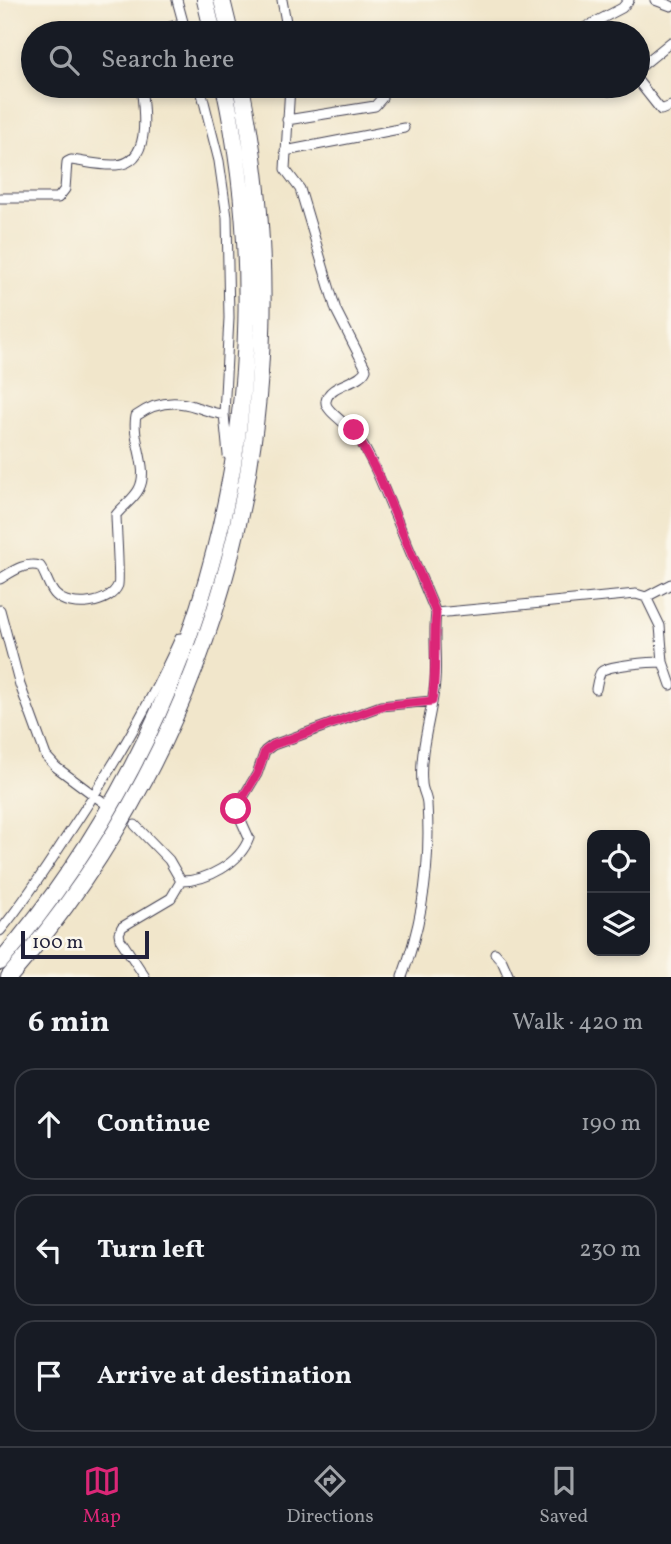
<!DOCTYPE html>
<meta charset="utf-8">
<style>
:root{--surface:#171b24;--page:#20242c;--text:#f1f3f6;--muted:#9ea1a6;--line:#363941;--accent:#db2777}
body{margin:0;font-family:Vollkorn,serif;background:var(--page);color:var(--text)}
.controls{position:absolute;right:21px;bottom:21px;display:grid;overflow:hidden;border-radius:14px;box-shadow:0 4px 10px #0003}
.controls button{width:63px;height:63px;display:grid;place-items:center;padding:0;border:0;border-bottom:2px solid var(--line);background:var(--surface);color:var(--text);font:35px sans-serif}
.scale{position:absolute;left:21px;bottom:18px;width:128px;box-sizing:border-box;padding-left:7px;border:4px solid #22223b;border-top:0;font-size:19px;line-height:24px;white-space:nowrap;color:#22223b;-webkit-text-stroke:5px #fbf7ec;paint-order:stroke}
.stop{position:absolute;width:21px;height:21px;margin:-16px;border:5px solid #db2777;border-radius:50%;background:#fff}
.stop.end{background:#db2777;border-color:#fff;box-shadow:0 2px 7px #0008}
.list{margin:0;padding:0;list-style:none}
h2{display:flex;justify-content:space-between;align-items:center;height:91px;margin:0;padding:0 28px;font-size:30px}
h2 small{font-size:23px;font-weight:400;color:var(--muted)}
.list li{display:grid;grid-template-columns:46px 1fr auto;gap:21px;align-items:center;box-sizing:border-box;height:112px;margin:0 14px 14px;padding:0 14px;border:2px solid var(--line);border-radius:21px}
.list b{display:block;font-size:26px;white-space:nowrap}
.list em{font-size:23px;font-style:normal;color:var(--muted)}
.icon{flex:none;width:38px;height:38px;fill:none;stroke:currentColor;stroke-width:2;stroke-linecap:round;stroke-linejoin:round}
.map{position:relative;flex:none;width:671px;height:977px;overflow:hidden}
.search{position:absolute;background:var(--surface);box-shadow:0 4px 10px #0003;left:21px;right:21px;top:21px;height:77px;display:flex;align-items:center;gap:18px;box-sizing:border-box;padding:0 24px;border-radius:38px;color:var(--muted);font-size:26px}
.sheet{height:469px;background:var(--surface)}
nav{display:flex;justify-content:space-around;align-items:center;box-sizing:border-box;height:98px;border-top:2px solid var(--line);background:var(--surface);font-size:19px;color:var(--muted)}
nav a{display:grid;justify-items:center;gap:4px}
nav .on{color:var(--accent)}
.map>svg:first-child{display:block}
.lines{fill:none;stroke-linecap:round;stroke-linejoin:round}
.street-casing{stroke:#413f51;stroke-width:11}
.highway-casing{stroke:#413f51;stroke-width:18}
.street{stroke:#fff;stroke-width:9}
.highway{stroke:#fff;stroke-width:16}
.route{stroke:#db2777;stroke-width:9}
</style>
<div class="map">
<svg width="671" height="977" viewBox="0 0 671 977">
<rect width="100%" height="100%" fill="#fbf7ec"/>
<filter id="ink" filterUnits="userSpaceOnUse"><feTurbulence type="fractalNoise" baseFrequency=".0143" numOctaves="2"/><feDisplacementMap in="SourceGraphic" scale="14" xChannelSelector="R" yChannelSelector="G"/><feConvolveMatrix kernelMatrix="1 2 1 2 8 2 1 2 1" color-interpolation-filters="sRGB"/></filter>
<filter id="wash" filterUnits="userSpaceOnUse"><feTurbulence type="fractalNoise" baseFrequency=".00686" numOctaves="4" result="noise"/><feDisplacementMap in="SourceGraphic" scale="28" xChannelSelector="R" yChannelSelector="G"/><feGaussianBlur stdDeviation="1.57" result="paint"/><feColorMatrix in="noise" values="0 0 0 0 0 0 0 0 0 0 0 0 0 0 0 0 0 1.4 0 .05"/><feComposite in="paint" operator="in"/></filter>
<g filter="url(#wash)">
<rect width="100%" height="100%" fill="#f1e6cb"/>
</g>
<g filter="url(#ink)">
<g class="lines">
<g class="street-casing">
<path id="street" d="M177,0L186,33
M282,0L288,33
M655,0L671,6
M582,29L622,8L629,0
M151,33L183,23
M638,69L671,42
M638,81L661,110L671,106
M200,86L219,161L227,217L229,318L224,414L228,455
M290,86L285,169L300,189L336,310L366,369C360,384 329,383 326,401C324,411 351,426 357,436C372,458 382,484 392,508C407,543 421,578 436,613C433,636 437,659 435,682C432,715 419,750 422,783C422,790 427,797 427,804C431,864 423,921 402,977
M609,91L616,86
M287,120L375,106L382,98L381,86
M285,151L404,128
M0,198H58L65,189L67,162L71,160C86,162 102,166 116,165C152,163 144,111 141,86
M0,579C13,571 25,562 40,566C46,574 49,589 56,595C70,609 110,605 118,585C120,581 116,524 116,515C123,506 134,499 139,489C150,468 131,440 136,416C154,403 174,399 196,407C206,410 214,414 224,414
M646,597L660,626L663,662L671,685
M0,610L20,685L46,756L56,767L103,802
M436,613L636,594L646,597L671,584
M596,689C597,684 598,676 601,672C605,665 653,662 663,662
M135,825L169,860L181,881L171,898L122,927L119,933L120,939L145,977
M181,881C207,881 240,863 249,838L236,809L257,774L265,751L273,745L381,706L431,701
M0,931C24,902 45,870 65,839C108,775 149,708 180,638
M495,953L502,961L509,977"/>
</g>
<g class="highway-casing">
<path id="highway" d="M205,0L213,33
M222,0L230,33
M0,962C207,722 291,396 224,86
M9,977C223,732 306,404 241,86"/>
</g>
<use href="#street" class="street"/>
<use href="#highway" class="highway"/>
</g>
</g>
<g class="lines" filter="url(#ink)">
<path class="route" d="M236,809L257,774L265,751L273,745L381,706L432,701C437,672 433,643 436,613L380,478L354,430"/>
</g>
</svg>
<div class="controls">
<button><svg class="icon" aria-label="locate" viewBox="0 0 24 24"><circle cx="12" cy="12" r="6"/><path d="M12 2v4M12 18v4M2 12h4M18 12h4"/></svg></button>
<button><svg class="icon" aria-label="layers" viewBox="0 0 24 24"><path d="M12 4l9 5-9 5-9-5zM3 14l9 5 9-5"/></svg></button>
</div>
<div class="scale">100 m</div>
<div class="stop" style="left:236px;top:809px"></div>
<div class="stop end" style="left:354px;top:430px"></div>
<div class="search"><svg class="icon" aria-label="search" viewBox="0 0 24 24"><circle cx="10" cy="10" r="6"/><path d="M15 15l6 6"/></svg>Search here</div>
</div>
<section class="sheet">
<h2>6 min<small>Walk · 420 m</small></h2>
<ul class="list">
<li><svg class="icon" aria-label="ahead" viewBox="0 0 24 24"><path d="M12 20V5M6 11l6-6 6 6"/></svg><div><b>Continue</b></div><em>190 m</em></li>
<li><svg class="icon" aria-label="left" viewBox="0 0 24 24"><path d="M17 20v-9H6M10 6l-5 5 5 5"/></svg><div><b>Turn left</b></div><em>230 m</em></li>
<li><svg class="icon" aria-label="arrive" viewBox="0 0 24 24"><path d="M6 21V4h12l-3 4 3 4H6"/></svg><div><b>Arrive at destination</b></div></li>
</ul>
</section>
<nav>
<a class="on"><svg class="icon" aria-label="map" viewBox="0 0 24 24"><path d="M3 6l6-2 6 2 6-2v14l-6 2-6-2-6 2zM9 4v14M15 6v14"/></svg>Map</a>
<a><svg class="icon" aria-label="directions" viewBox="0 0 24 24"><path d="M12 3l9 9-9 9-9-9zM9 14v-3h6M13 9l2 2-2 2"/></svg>Directions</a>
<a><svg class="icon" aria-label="saved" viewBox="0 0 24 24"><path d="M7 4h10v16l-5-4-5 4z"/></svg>Saved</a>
</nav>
